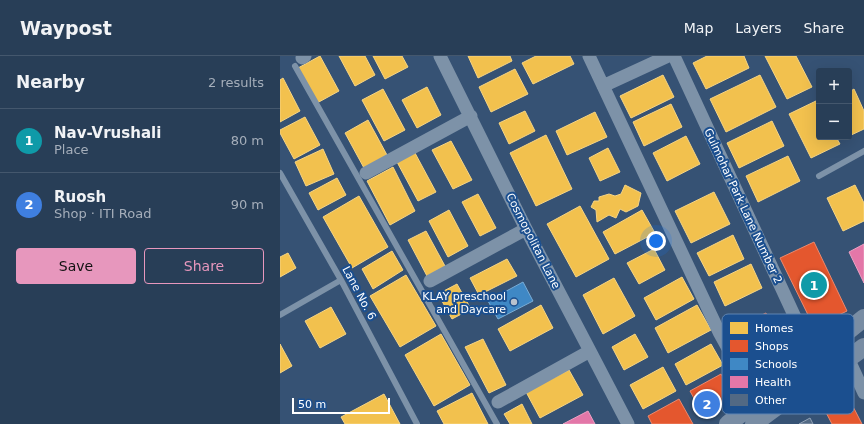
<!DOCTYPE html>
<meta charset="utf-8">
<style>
:root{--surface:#283e57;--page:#30455d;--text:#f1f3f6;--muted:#a5aeba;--line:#44576d;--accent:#e797bd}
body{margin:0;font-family:"DejaVu Sans",sans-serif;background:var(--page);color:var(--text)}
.controls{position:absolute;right:12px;top:12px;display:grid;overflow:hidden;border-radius:4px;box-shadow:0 4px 16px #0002}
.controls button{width:36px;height:36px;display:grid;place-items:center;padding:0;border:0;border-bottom:1px solid var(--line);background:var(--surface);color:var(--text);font:20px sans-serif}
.scale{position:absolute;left:12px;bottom:10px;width:98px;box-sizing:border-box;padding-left:4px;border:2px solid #fff;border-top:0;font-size:11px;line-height:14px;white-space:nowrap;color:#fff;-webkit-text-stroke:3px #1b4f8f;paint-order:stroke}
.you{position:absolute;left:376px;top:185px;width:14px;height:14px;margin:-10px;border:3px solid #fff;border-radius:50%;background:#1a73e8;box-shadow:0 0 0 6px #1a73e833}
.badge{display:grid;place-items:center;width:26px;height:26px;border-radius:50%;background:var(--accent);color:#fff;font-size:13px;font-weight:700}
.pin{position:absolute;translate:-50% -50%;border:2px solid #fff;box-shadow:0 1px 4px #0006}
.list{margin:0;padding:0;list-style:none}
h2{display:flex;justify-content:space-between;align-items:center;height:52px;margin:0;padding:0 16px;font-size:17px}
h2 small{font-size:13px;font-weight:400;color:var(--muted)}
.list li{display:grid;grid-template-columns:26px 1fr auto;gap:12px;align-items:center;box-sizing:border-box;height:64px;padding:0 16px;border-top:1px solid var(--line)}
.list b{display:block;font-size:15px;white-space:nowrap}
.list p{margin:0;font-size:13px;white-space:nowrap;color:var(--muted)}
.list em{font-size:13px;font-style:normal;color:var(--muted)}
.actions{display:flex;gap:8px;padding:12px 16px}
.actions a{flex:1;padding:9px 0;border:1px solid var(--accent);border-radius:4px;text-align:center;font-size:14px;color:var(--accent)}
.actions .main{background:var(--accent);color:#111}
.map{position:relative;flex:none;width:584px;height:368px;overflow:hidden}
header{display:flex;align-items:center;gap:24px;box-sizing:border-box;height:56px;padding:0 20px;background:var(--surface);border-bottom:1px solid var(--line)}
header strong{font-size:19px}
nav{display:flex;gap:22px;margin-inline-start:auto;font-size:14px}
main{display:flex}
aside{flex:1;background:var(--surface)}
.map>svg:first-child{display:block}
.homes{fill:#f2c14e;stroke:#f6d483}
.shops{fill:#e4572e;stroke:#ec896d}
.schools{fill:#3f88c5;stroke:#79acd6}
.health{fill:#e377a8;stroke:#eba0c2}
.building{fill:#526984;stroke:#92a2b6}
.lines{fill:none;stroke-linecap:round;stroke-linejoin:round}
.service{stroke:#7d92a8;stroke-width:6}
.minor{stroke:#7d92a8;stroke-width:13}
.secondary{stroke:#798da4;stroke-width:18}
.poi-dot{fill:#b9c2ce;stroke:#1b4f8f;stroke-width:1.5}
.labels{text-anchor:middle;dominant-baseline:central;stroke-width:4;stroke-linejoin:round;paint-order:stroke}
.street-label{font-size:11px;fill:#fff;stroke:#1b4f8f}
.poi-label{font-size:11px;fill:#fff;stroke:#1b4f8f;text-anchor:end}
.key{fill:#1b4f8f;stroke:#5f84b1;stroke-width:1}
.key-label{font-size:11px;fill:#fff}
</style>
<header>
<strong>Waypost</strong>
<nav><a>Map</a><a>Layers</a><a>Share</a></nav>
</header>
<main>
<aside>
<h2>Nearby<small>2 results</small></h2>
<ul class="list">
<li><span class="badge" style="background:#0f9aa8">1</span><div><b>Nav-Vrushali</b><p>Place</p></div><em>80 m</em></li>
<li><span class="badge" style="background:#3f7fe0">2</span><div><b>Ruosh</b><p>Shop · ITI Road</p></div><em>90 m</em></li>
</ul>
<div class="actions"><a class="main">Save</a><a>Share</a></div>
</aside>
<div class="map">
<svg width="584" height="368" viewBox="0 0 584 368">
<rect width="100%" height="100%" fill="#365274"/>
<path class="homes" d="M40,0L59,35L37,47L18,12Z
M59,0H85L95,19L75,30Z
M93,0H122L128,11L105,23Z
M188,0H230L232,5L198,22Z
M256,0H290L294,8L253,28L242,7Z
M427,0H464L469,12L426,33L413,7Z
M485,0H516L532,31L507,43Z
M235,13L248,38L211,56L199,31Z
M383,19L394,41L351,62L340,40Z
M480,19L496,51L446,76L430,43Z
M3,22L20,55L0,66V24Z
M147,31L161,59L137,72L122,44Z
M103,33L125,74L104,85L82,44Z
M574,33L584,55V73L569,80V36Z
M538,44L539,46V81H556L560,88L531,102L509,58Z
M391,48L402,71L364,90L353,66Z
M245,55L255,75L229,88L219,67Z
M315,56L327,81L287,99L276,75Z
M25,61L40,89L14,103L0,77V74Z
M88,64L107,99L84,112L65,77Z
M492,65L504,90L459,112L447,87Z
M266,79L292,133L256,150L230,97Z
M406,80L420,108L387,125L373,97Z
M171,85L192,124L173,133L152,94Z
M328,92L340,116L320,125L309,102Z
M43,93L54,118L26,130L15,106Z
M135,97L156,136L138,145L117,106Z
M508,100L520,125L478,146L466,120Z
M113,111L135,155L110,169L87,125Z
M57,122L66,139L38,154L29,137Z
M345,129L361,137L358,150L346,156L340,153L336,162L329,159L317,166L316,154L311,151L314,145H319V141L329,138L335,140L341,138Z
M575,129L584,147V165L563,175L547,142Z
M434,136L450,168L411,187L395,155Z
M198,138L216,172L200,180L182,146Z
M79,140L108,191L72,212L43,161Z
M300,150L329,203L296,221L267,168Z
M169,154L188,190L168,201L149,165Z
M362,154L375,177L335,198L323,176Z
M146,175L165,210L147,220L128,184Z
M453,179L464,203L429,220L417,197Z
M374,193L385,214L359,228L347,207Z
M112,195L123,214L93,233L82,213Z
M8,197L16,212L0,221V201Z
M227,203L237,220L199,239L190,222Z
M471,208L482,232L445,250L434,226Z
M126,219L156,270L120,291L90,240Z
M402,221L414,243L376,264L364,242Z
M334,222L355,260L323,278L303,239Z
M177,228L191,253L172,263L158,238Z
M261,249L273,272L230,295L218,273Z
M417,249L431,274L388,297L375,272Z
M51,251L66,278L40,292L25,265Z
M161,278L190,329L154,350L125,299Z
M355,278L368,301L344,314L332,291Z
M203,283L226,329L209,337L185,291Z
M0,288L12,310L0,317Z
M431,288L443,309L406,329L395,308Z
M383,311L396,335L363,353L350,329Z
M289,314L303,339L260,362L246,336Z
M192,337L208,368H164L157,355Z
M104,338L120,368H65L61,361Z
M242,348L252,368H230L224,358Z"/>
<path class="shops" d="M534,186L567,255L534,271L500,202Z
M486,257L499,284L472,297L458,270Z
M441,318L454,340L422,357L410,335Z
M563,331L582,368H552L539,343Z
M399,343L413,368H372L368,360Z"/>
<path class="schools" d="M243,226L253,245L218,263L208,245Z"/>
<path class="health" d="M584,188V227L569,196Z
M308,355L315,368H283Z"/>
<path class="building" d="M530,362L533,368H519Z"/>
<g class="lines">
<path class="service" d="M15,10L217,368
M0,117L61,224L137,368
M539,120L584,95
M0,259L61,224"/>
<path class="minor" d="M160,0L246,173L310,295L348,368
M309,0L439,276L477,345
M394,0L533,300
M22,2L25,0
M323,30L388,0
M86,117L191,60
M150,225L246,173
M558,283L568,302L584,337
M218,346L310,295"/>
<path class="secondary" d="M448,368L533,300L558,283L584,262
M474,368C508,339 549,318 584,291"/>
</g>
<circle class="poi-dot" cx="234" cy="246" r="4"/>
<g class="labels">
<g class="street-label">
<text transform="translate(463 150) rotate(65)">Gulmohar Park Lane Number 2</text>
<text transform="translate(253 185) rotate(63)">Cosmopolitan Lane</text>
<text transform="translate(79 237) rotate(62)">Lane No. 6</text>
</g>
<g class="poi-label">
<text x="226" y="240">KLAY preschool<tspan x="226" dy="13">and Daycare</tspan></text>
</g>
</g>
<rect x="442" y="258" width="132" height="100" rx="6" class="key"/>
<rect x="450" y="266" width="18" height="12" fill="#f2c14e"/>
<rect x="450" y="284" width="18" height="12" fill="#e4572e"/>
<rect x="450" y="302" width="18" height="12" fill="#3f88c5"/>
<rect x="450" y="320" width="18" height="12" fill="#e377a8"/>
<rect x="450" y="338" width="18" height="12" fill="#526984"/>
<g class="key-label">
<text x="475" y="276">Homes</text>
<text x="475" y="294">Shops</text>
<text x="475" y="312">Schools</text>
<text x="475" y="330">Health</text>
<text x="475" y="348">Other</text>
</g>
</svg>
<div class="controls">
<button>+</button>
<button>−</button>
</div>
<div class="scale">50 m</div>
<div class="you"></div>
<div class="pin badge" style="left:534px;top:229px;background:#0f9aa8">1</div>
<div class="pin badge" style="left:427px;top:348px;background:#3f7fe0">2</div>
</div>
</main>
